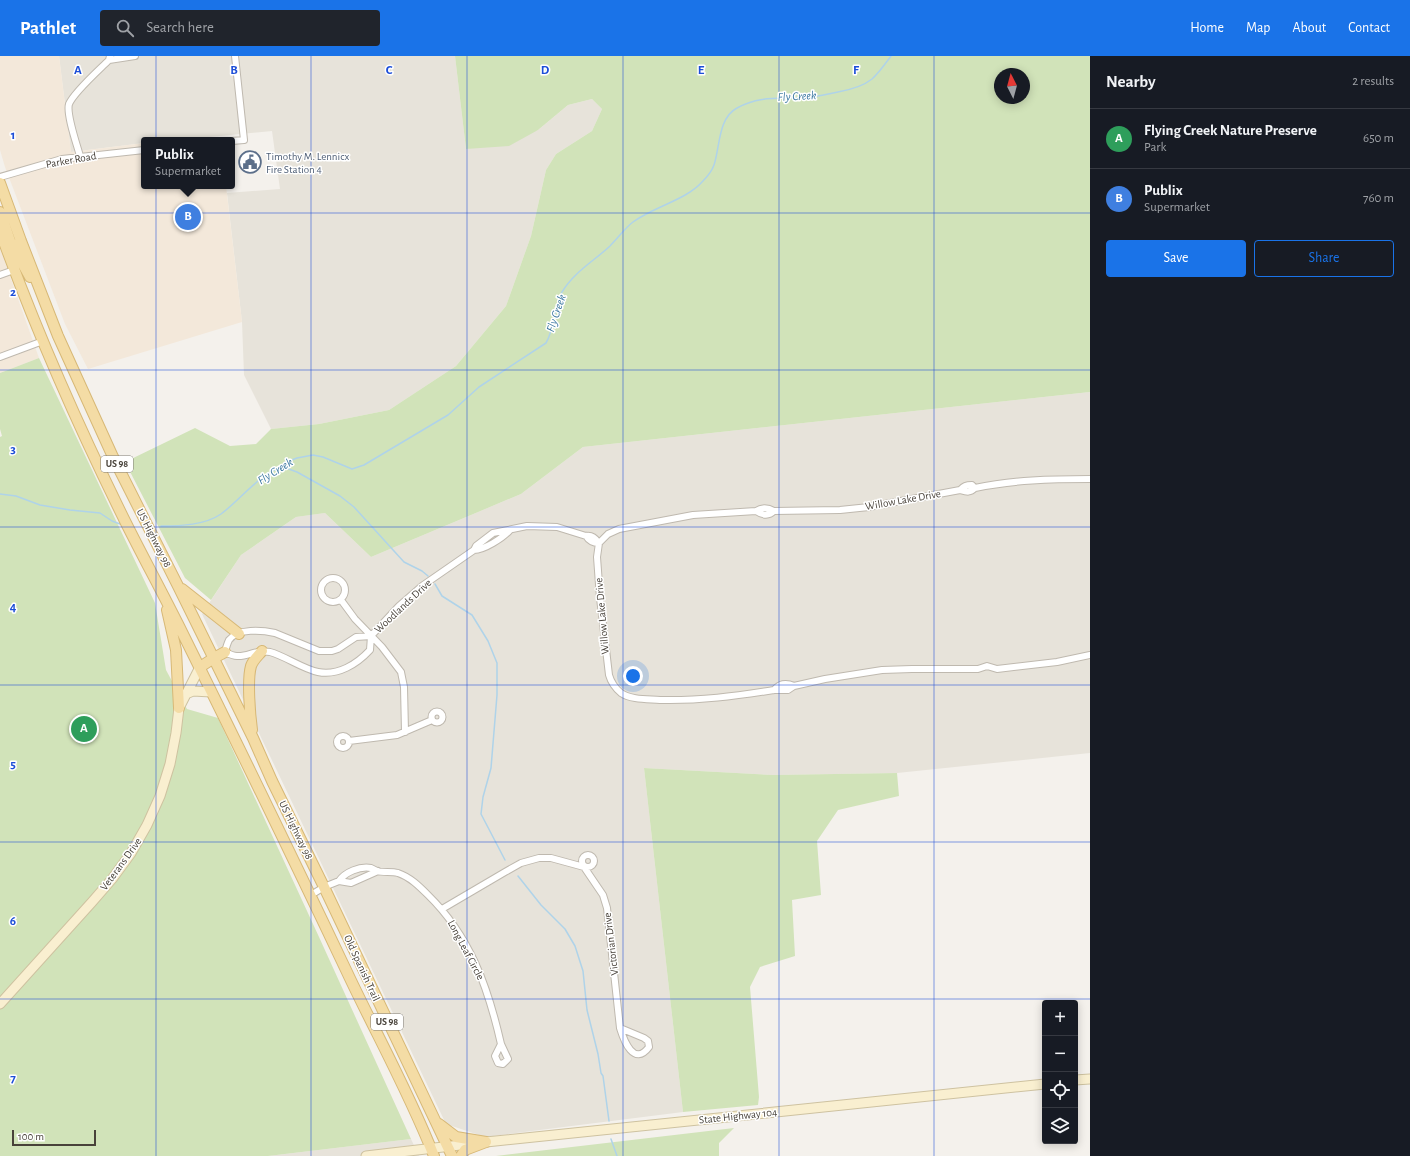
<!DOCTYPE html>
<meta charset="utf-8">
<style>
:root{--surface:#171b24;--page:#20242c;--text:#f1f3f6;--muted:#9ea1a6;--line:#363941;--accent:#1a73e8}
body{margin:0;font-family:"Alegreya Sans",sans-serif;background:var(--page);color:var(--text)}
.controls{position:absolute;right:12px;bottom:12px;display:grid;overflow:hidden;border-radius:4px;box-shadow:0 2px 10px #0003}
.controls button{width:36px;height:36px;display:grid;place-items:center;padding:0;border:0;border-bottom:1px solid var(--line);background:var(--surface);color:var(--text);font:20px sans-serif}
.compass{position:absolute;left:994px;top:12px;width:36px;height:36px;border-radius:50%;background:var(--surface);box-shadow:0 2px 10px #0003;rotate:354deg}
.scale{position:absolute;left:12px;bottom:10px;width:84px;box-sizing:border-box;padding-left:4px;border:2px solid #48423a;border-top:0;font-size:11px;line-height:14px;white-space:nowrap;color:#48423a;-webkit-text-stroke:3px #fff;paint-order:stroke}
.you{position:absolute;left:633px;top:620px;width:14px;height:14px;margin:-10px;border:3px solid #fff;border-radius:50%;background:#1a73e8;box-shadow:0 0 0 6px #1a73e833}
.badge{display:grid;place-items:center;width:26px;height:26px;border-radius:50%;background:var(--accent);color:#fff;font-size:13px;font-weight:700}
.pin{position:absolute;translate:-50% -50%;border:2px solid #fff;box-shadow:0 1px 4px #0006}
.popup{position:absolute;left:141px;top:81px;width:94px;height:52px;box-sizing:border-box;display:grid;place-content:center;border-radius:4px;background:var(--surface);filter:drop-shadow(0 1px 3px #0005);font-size:13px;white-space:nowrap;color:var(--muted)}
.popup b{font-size:15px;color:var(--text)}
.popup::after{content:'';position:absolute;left:50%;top:100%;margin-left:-8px;border:8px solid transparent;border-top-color:var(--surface)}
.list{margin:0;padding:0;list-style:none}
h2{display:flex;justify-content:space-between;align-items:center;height:52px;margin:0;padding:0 16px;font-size:17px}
h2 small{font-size:13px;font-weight:400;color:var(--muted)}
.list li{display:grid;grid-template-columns:26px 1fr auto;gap:12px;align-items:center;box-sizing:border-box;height:60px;padding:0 16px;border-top:1px solid var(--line)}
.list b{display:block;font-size:15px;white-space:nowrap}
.list p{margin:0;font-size:13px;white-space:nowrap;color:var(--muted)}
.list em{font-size:13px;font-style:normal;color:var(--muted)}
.actions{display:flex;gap:8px;padding:12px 16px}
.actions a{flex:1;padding:9px 0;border:1px solid var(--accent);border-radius:4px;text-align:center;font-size:14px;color:var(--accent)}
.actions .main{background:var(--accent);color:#fff}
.icon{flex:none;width:22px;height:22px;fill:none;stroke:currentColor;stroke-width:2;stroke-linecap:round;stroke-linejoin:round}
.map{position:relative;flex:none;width:1090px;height:1100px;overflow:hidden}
header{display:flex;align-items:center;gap:24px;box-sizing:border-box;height:56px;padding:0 20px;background:var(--accent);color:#fff}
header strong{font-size:19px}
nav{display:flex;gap:22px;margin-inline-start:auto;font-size:14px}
.search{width:280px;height:36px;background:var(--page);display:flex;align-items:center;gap:10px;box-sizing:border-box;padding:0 14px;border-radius:4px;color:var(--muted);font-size:15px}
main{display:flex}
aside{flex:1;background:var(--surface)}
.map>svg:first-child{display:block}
.residential{fill:#e7e3da}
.commercial{fill:#f3e8da}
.green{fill:#d1e3b9;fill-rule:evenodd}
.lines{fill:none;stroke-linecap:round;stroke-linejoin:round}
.stream{stroke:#afd3e9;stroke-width:1.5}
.street-casing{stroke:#bfb9af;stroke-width:8}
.secondary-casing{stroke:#cec2a0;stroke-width:11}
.primary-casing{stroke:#d7b876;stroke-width:12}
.street{stroke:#fff;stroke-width:6}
.secondary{stroke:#f9efd0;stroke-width:9}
.primary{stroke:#f4dca5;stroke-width:10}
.grid{fill:none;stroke:#1d4ed8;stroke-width:1;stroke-opacity:0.55}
.labels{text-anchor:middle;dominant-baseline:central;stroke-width:3;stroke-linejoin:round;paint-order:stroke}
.shield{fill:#fff;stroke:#7f7b75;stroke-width:1}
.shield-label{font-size:10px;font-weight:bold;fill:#48423a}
.service-label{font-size:11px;fill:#4e5e75;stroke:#fff;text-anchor:start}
.street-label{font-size:11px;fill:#48423a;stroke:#fff}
.water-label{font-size:12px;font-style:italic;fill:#3c78a1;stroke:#fff}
.grid-label{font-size:13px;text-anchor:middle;font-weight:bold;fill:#1d4ed8;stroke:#fff;stroke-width:3;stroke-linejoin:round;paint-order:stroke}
</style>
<header>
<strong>Pathlet</strong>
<div class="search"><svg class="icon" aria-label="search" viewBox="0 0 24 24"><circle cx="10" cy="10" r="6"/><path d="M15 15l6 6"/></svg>Search here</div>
<nav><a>Home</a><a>Map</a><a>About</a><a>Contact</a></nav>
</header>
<main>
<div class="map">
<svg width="1090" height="1100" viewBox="0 0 1090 1100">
<rect width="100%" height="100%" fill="#f4f1ec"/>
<path class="residential" d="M59,0H455L466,93L538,74L568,49L592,43L602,53L592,75L556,98L546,114L531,180L506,250L456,310L389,354L319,368L271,373L244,319L242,266L227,137L280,133L272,75L178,84H144V87L71,96Z
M1090,336V697L897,717L773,719L644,712L683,1056L485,1081L446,1068L202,558L241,499L296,461L325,457L371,501L521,438L583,391Z
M411,1083L419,1100H268Z"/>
<path class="commercial" d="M0,0H59L71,96L144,87V130H226L242,266L88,313L65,268L5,111L0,94Z
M0,192L39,302L0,317Z"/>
<path class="green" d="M455,0H1090V336L583,391L521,438L371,501L325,457L296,461L241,499L211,544L185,522L125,406L195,372L230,390L256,388L271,373L319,368L389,354L456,310L506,250L531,180L546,114L556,98L592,75L602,53L592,43L568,49L538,74L509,90L466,93ZM1000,18H1024V42H1000Z
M39,302L155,547L166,614L187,653L218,662L319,881L411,1083L268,1100H0V381L2,380L0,373V317Z
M644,712L773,719L897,717L899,740L838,754L817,785L821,839L792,844L795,900L760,911L750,931L759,1041L758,1049L683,1056Z
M734,1072L719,1087V1100H496Z"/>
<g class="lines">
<path class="stream" d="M283,411L297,416L340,440L354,451L404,506L422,515L428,520
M0,438L16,440L40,449L70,454L100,457L112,465L120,468
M161,470C181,470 205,469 221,458C239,445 262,415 283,411L284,407L297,402L313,399L323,401L352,413L364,409L448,359L479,331L546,287C555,272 553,252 562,236C574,216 594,205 610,190C618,182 625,172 633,166C653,151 686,144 702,126C706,122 712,115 714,109C720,91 718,62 737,52C762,38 784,44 811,41C820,40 829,38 838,36C849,34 862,31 872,23C879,17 885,8 891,0
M435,528L442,540L472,559L488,585L497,607V639L491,712L483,741L481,758L505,804
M518,820L541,849L565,873L575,890L583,915L587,954L598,998L601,1017L603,1020L609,1065
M611,1083L617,1100"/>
<g class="street-casing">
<path id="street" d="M109,4L135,0
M232,85L244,84L235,0
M80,100C77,89 66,58 69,48C74,36 99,14 109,4L110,0
M0,121L62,103L144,94
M0,219L14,214
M0,301L43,285
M1090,423C1051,423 1013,424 975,432C970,437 967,436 960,434L869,451L840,454L774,455C768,461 762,459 756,455L693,459L619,473L608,478L599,487L597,501L600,542L609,619C611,626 615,632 621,637C631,644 648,643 660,644C699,645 736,640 774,634H788L794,630L825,623L882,614L912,613H978L987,610L997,613L1057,606L1090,599
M960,434C964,430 966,429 972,429L975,432
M756,455C762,451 767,451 774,455
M586,480C589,485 593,487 599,487
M474,494C484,494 503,482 510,474
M321 534a12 12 0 1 1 24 0a12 12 0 1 1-24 0Z
M341,544L355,563L382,591L401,616L404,631L405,676
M371,580L370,594C357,608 338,620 318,616C303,613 285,600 270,596C256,593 248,601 237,600C233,600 229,598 225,596C226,592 227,588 229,584C238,572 262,574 275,577L319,595H332L338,593L356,581L371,580L399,550L422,530L474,494L476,490L493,477L527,470L557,471L586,480C592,479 595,482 599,487
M774,634C780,628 785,626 794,630
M431.5 661a5.5 5.5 0 1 1 11 0a5.5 5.5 0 1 1-11 0Z
M337 686a6 6 0 1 1 12 0a6 6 0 1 1-12 0Z
M349,685L397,679L432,664
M582 805a6 6 0 1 1 12 0a6 6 0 1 1-12 0Z
M339,825C345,816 360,810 371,812C373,813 375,814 377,815C384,817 391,815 398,817C410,821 419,830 428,839C470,880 488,931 501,988
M311,839L324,831L339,825L351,827L378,815
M442,853L505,816L521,807L539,802H551L584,811L603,839L607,852L620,972
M620,972L644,982L648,985L649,991C634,1011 624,985 620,972Z
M501,988L508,1003L503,1008L498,1007L495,1000Z"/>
</g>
<g class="secondary-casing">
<path id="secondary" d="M186,638L193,635L211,636
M0,948L92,846L112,823L131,797L147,769L160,740L170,708L176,677L179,652L200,611
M1075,1024L1090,1023
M366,1100L486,1086L1045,1028"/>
</g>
<g class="primary-casing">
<path id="primary" d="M0,127L21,185L58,280L113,401L178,530L253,682L272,725L324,831L452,1100
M0,156L10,185L30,221
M0,175C36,275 79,372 126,467C143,501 161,534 178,568C235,683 291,798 346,914C375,976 409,1036 434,1100
M182,533L239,578
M167,554L176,594L179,652
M200,611L214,602L225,596
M252,674C250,659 247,624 251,610C253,604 258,600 262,595
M439,1068L456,1081L486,1086
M461,1100L465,1094L486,1086"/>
</g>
<use href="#street" class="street"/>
<use href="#secondary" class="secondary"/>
<use href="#primary" class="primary"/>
</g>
<path class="grid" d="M156,0V1100M311,0V1100M467,0V1100M623,0V1100M779,0V1100M934,0V1100M0,157H1090M0,314H1090M0,471H1090M0,629H1090M0,786H1090M0,943H1090"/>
<defs>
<g id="civic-ring" transform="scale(1.15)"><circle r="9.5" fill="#fff" stroke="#5c6f8a" stroke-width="1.5"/><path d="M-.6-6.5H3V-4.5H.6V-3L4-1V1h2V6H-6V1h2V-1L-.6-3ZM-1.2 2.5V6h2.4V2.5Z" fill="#5c6f8a"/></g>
</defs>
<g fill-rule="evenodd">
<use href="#civic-ring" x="250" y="106"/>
</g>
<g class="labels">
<g class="shield">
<rect x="101" y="400" width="32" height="16" rx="3"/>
<rect x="371" y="958" width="32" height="16" rx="3"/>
</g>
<g class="shield-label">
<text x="117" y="408">US 98</text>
<text x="387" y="966">US 98</text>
</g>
<g class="service-label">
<text x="266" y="100">Timothy M. Lennicx<tspan x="266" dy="13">Fire Station 4</tspan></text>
</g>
<g class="street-label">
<text transform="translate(71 104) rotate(-10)">Parker Road</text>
<text transform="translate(903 444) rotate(-10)">Willow Lake Drive</text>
<text transform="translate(154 482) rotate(63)">US Highway 98</text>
<text transform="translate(403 550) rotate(-43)">Woodlands Drive</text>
<text transform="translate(602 560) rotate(-95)">Willow Lake Drive</text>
<text transform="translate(296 774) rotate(64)">US Highway 98</text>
<text transform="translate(121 808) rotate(-54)">Veterans Drive</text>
<text transform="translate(611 888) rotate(-97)">Victorian Drive</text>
<text transform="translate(466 894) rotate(62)">Long Leaf Circle</text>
<text transform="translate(362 912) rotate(65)">Old Spanish Trail</text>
<text transform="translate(738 1060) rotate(-6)">State Highway 104</text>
</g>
<g class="water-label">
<text transform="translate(797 40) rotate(-3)">Fly Creek</text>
<text transform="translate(556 257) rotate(-71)">Fly Creek</text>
<text transform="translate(275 415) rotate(-32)">Fly Creek</text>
</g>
</g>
<g class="grid-label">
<text x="78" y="18">A</text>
<text x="234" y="18">B</text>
<text x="389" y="18">C</text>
<text x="545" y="18">D</text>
<text x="701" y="18">E</text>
<text x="856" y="18">F</text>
<text x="13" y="83">1</text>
<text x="13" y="240">2</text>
<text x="13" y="397">3</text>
<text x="13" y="555">4</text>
<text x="13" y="712">5</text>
<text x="13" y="869">6</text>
<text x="13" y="1026">7</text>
</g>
</svg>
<div class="controls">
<button>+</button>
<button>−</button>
<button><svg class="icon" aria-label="locate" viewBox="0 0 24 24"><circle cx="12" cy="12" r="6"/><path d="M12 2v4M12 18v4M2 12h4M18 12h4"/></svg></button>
<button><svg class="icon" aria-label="layers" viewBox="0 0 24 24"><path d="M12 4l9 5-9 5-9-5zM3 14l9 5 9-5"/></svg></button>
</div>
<svg class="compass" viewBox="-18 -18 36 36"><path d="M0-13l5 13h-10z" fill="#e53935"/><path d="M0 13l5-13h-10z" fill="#9ea1a6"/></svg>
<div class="scale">100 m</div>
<div class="you"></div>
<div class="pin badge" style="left:84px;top:673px;background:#2e9e5b">A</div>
<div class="pin badge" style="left:188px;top:161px;background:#3f7fe0">B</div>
<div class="popup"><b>Publix</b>Supermarket</div>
</div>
<aside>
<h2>Nearby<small>2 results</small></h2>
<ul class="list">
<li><span class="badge" style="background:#2e9e5b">A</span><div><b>Flying Creek Nature Preserve</b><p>Park</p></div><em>650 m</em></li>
<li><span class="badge" style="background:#3f7fe0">B</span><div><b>Publix</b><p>Supermarket</p></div><em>760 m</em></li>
</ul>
<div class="actions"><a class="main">Save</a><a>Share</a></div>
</aside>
</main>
